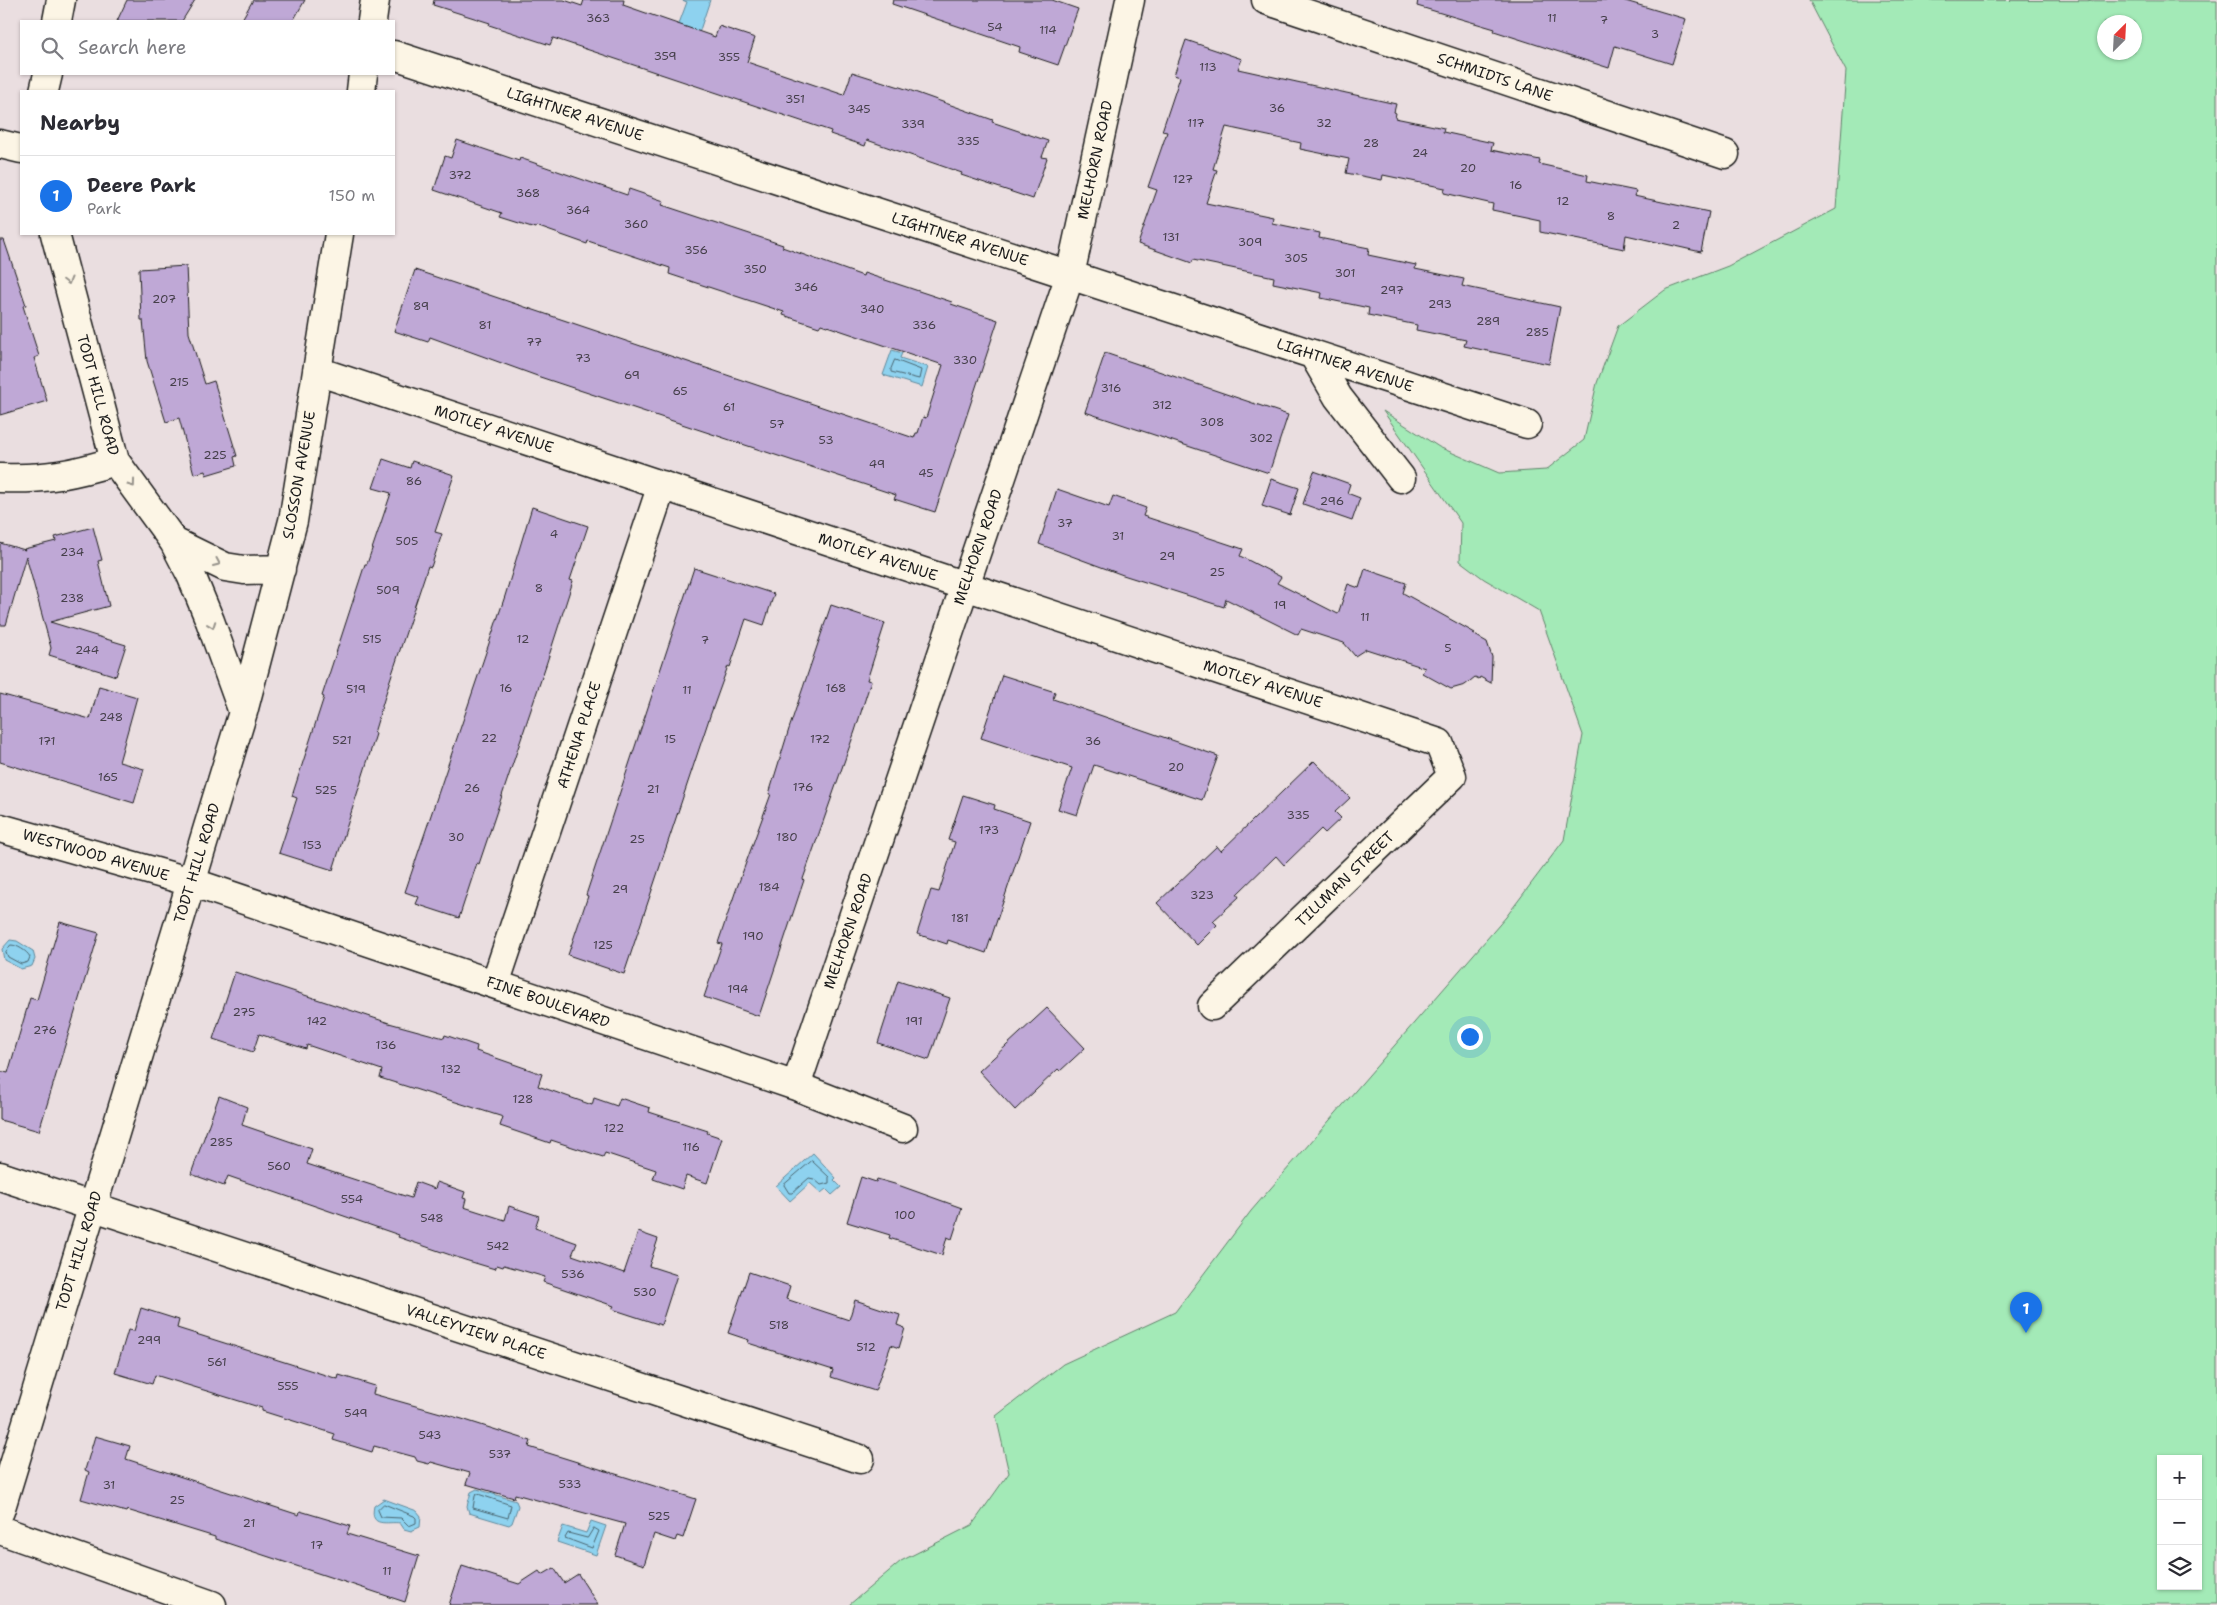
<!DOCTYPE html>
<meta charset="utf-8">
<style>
:root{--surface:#fff;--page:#f2f2f3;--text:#2b2b33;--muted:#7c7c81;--line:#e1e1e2;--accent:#1a73e8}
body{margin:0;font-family:"Shantell Sans",sans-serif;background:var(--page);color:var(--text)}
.controls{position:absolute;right:15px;bottom:15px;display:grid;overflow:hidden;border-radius:0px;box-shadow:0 1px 4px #0004}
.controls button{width:45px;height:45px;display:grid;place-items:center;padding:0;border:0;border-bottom:1px solid var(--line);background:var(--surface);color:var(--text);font:25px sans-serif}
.compass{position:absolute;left:2097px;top:15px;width:45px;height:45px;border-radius:50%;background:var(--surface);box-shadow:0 1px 4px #0004;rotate:24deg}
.you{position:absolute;left:1469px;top:1036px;width:18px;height:18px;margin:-12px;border:4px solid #fff;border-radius:50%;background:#1a73e8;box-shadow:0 0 0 8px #1a73e833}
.badge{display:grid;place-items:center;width:32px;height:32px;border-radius:50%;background:var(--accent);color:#fff;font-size:16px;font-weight:700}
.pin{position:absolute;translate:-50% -41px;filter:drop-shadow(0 1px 2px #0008)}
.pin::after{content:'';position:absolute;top:26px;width:18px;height:15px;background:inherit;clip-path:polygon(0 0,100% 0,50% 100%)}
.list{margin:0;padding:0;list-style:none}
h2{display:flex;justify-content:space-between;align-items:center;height:65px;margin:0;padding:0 20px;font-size:21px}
h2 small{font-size:16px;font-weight:400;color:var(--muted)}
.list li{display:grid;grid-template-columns:32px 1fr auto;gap:15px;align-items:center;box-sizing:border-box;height:80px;padding:0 20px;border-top:1px solid var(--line)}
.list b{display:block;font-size:19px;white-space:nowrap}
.list p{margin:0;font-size:16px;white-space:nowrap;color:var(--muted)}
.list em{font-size:16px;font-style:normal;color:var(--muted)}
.icon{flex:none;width:28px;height:28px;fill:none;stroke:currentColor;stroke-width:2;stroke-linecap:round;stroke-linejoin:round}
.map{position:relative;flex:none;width:2217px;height:1605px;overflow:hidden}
.search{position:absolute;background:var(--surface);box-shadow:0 1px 4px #0004;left:20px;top:20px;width:375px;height:55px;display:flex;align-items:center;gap:12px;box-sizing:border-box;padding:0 18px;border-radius:0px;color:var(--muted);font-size:19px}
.panel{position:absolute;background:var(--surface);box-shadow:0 1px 4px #0004;left:20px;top:90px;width:375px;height:145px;border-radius:0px}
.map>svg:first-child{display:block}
.green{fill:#a3eab7;stroke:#60836a;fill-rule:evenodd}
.water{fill:#8ed2ef;stroke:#60899b}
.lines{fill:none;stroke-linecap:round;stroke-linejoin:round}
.shore{stroke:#4a6570;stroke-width:1}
.building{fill:#bfa8d6;stroke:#1c1c1c}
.minor-casing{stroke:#1c1c1c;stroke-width:31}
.minor{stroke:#fcf5e5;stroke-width:28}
.oneway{stroke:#97938b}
.labels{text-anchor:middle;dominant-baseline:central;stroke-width:4;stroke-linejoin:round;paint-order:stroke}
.number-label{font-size:12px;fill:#453f4a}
.street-label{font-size:15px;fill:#1c1c1c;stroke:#fcf5e5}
</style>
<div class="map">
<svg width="2217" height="1605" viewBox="0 0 2217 1605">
<rect width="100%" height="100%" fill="#eadee0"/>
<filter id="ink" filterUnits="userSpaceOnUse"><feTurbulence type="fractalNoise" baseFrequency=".02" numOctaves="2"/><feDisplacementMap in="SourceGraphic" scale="10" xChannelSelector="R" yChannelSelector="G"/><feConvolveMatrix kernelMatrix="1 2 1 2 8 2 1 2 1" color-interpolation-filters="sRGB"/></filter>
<g filter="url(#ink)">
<path class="green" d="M1809,0L2217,1V1605H849L901,1561L972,1525L1009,1473L996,1416L1063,1364L1175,1312L1251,1211L1506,917L1564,840L1583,735L1539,611L1484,579L1460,561L1461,523L1383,411L1439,447L1499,473L1546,470L1584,440L1597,383L1618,326L1665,290L1728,266L1836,209L1846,71ZM2104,22H2134V52H2104ZM2161,1459H2198V1586H2161Z"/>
<path class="water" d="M682,0H710L698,36L677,29L687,2Z
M892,350L902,353L900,358L928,367L922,387L883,375Z
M10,940L17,941L33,951L35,959L32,966L21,969L4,960L2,949Z
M813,1153L836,1178L834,1180L841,1187L832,1195L826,1189L821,1193L810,1183L790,1201L776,1186Z
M477,1489L516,1501L518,1506L512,1523L509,1525L469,1513L467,1506L471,1492Z
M384,1499L417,1511L421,1516L420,1527L411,1531L404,1529L400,1523C388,1521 369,1529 374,1506Z
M591,1521L606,1526L596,1555L557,1542L563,1526L586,1533Z"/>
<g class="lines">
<path class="shore" d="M895,360L921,370L919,379L891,372V369Z
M11,945C17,945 27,951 30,957L28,962L21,964L8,957L6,952Z
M812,1161L829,1177V1183L821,1185L814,1179L809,1178L792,1193H789L784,1185Z
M478,1494L511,1505L508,1518L473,1508L475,1496Z
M384,1504L414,1516L416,1518V1523L409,1526L401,1518L381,1517L378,1510Z
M594,1528L599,1531L592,1548L565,1538L568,1533L587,1538Z"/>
</g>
<path class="building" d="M127,0H195L182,21H117Z
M253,0H305L293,21H241Z
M434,0H564L582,6L584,0H624L623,5L715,37L719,26L755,38L747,62L844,95L852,72L906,89L993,120L992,122L1048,141L1042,157L1047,158L1033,199L961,175L962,173L867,140L865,146L830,134L831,131L553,38L550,45L489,25L490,23L433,5Z
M893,0H1052L1078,9L1058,65L1019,52L1020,47L892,4Z
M1418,0H1622L1686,19L1672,64L1615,46L1609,68L1494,31L1495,29L1417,6Z
M1186,40L1242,59L1238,69L1396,104L1394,112L1396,113L1395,118L1444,128L1443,132L1493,143L1491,150L1540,160L1539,164L1588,175L1587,181L1636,191L1634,196L1709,212L1701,252L1626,235L1624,249L1540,232V220L1492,210L1493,204L1444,193L1445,188L1383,175L1382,180L1346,173L1349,159L1300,149L1301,143L1226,127L1213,169L1217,170L1206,203L1273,217L1272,223L1320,233L1319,238L1369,248L1368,255L1416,265L1415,269L1464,279L1462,286L1560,307L1549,364L1464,346L1466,340L1416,330L1417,325L1368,315L1369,308L1321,298L1322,293L1273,283L1274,277L1193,260L1192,263L1138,244L1157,190L1148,187L1167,132L1162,131L1180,77L1174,75Z
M457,140L519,161L520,158L627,195L629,189L664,201L662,205L783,245L782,247L863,276L864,273L952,302L951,304L998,320L935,512L894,499L896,495L540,377L430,337L428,342L394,331L415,270L914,438L916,433H918L923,417L926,418L943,365L821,324L819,327L783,315L784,312L669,274L670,268L588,241L587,244L536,226L535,228L500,217L502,213L434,190L445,156L451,158Z
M0,240H4L26,305L23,306L39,356L34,358L47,401L0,415Z
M186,266L189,333L205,384L214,381L237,456L234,457L236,466L206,475L205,471L194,474L179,418L166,422L147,361L143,320H141L139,269Z
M1105,353L1288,415L1269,473L1085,412Z
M383,459L410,468L412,461L454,475L435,532L442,534L431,567L428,566L389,683L374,733L376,734L333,870L279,853L297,798L292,796L324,697L322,696L365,564H367L391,493L373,488Z
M1314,471L1350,484L1347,493L1360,498L1352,521L1303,504Z
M1271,479L1299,488L1290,515L1262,506Z
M1057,489L1109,507L1113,496L1146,508L1143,516L1243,549L1240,556L1281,577L1277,583L1338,614L1348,584L1359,588L1365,569L1406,583L1403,593L1475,633L1473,634L1487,642L1492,657L1491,683L1480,677L1479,679L1475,677L1465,685L1451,689L1422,673L1425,668L1366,649L1355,656L1344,643L1301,629L1298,635L1226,599L1224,607L1123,575L1039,544Z
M532,507L588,526L570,580L573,581L546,665L479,864L477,863L459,918L416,904L419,897L405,892L505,596Z
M93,527L102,560L98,561L109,606L50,622L126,645L116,676L49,655L51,648L26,556L6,625H0V543L25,550L24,549L56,541L55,537Z
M694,568L774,594L764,625L746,619L730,667L728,666L710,716L624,974L568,955L588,896L586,895Z
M831,605L885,623L867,680L871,681L855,731L803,879L804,880L759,1016L704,997L722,944L718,943L735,893L771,794H769L789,729Z
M1002,675L1055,692L1053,699L1218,756L1202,800L1094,765L1077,815L1058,809L1072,768L981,738Z
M99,686L137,697L119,762L144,769L134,803L0,762V694L90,719Z
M1314,761L1350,798L1335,812L1341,818L1325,833L1321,829L1284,865L1276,856L1237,894L1239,897L1213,921L1217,925L1197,945L1157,903L1217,846L1221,851Z
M963,795L995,805L994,809L1030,821L986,953L948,940L947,944L917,934L931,890L939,892L955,842L948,840Z
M60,922L99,933L39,1131L0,1120V1071L8,1073L30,998L37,1000Z
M235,972L389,1023L444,1038L445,1035L477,1046L476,1051L542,1074L538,1086L592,1105L594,1098L617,1106L620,1098L650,1108L649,1112L708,1131L707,1133L722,1138L707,1183L686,1176L682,1189L653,1179L656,1170L605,1153L603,1157L551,1140L550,1143L500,1126L503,1117L380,1078L382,1070L307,1045L306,1049L259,1034L253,1052L213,1039Z
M898,981L950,998L929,1060L878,1043Z
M1047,1008L1085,1048L1060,1071L1058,1069L1015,1110L979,1071Z
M219,1096L247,1107L242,1125L312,1149L307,1164L411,1198L416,1182L435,1189L437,1182L465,1192L463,1198L466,1199L464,1207L505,1220L509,1206L539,1216L535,1228L577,1243L572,1255L624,1273L638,1232L658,1239L649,1266L677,1275L661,1325L612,1309L614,1306L543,1282L545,1277L504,1265L503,1267L497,1265L495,1269L465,1260L398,1237L399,1235L228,1176L224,1186L191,1174Z
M861,1177L876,1182L877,1179L898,1185L962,1208L952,1239L947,1237L942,1255L889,1238L890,1235L847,1222Z
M749,1272L790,1286L786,1299L849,1320L855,1300L900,1315L897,1325L905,1328L899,1348L891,1345L875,1391L831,1377L833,1370L748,1343L749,1340L728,1333Z
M141,1308L179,1320L177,1328L338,1379L339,1375L375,1386L373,1394L462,1419L531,1441L529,1447L696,1499L683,1538L677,1536L675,1541L654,1534L644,1565L615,1555L625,1524L515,1494L514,1498L466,1484L470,1473L431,1462L429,1464L417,1461L415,1457L374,1446L372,1452L333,1440L335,1434L262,1411V1408L155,1375L152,1384L115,1373L128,1330L134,1331Z
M95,1436L130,1446L126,1459L299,1515L300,1511L350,1526L347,1534L419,1556L405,1602L215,1539V1537L127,1510L126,1512L81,1499L89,1472L85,1470Z
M462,1566L519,1584L539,1571L542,1575L554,1568L564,1583L578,1574L598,1605H449Z"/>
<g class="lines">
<g class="minor-casing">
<path id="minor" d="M1266,0L1725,154
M57,21L61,0
M372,21L375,0
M394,55L1527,424
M44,91L48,74
M361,91L363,74
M0,144L21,149
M55,234L115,461L174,542L191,575L210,621L243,712
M1313,354L1338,397L1401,478
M317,371L1439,743L1452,776L1212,1006
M0,478C43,480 74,474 115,461
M174,542L225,567L244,570L281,569
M0,828L191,882L796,1086L903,1128
M495,984L662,485
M796,1086L1070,275L1130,0
M0,1176L860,1459
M0,1511L243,712L293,521L339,234
M0,1530L212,1605"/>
</g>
<use href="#minor" class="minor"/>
</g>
<defs><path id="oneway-chevron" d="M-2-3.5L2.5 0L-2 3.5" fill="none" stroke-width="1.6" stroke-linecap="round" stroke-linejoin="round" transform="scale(1.25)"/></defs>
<g class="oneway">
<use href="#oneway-chevron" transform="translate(68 281) rotate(75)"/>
<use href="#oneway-chevron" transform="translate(132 484) rotate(54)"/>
<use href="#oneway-chevron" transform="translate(217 563) rotate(24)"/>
<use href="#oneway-chevron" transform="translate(212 625) rotate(70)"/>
</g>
</g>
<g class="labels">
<g class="number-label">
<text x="598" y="18">363</text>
<text x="1552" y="18">11</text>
<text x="1604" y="20">7</text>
<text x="995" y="27">54</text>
<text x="1048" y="30">114</text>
<text x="1655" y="34">3</text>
<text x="665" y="56">359</text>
<text x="729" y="57">355</text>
<text x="1208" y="67">113</text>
<text x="795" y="99">351</text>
<text x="1277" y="108">36</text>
<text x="859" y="109">345</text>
<text x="1196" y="123">117</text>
<text x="1324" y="123">32</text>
<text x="913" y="124">339</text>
<text x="968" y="141">335</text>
<text x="1371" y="143">28</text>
<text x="1420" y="153">24</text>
<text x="1468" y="168">20</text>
<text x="460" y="175">372</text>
<text x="1183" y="179">127</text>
<text x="1516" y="185">16</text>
<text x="528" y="193">368</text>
<text x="1563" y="201">12</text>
<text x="578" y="210">364</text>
<text x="1611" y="216">8</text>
<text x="636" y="224">360</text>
<text x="1676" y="225">2</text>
<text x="1171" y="237">131</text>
<text x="1250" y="242">309</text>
<text x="696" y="250">356</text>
<text x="1296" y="258">305</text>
<text x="755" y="269">350</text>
<text x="1345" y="273">301</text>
<text x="806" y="287">346</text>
<text x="1392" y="290">297</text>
<text x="164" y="299">207</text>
<text x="1440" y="304">293</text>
<text x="421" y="306">89</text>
<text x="872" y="309">340</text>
<text x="1488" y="321">289</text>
<text x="485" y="325">81</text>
<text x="924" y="325">336</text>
<text x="1537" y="332">285</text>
<text x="534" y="342">77</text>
<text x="583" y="358">73</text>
<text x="965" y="360">330</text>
<text x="632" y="375">69</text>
<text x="179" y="382">215</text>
<text x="1111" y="388">316</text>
<text x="680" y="391">65</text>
<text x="1162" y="405">312</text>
<text x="729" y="407">61</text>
<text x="1212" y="422">308</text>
<text x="777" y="424">57</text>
<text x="1261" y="438">302</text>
<text x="826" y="440">53</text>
<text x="215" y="455">225</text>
<text x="877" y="464">49</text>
<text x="926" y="473">45</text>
<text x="414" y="481">86</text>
<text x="1332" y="501">296</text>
<text x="1065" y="523">37</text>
<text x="554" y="534">4</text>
<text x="1118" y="536">31</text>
<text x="407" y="541">505</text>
<text x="72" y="552">234</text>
<text x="1167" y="556">29</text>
<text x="1217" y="572">25</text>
<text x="539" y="588">8</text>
<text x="388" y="590">509</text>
<text x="72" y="598">238</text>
<text x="1280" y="605">19</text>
<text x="1365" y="617">11</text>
<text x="372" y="639">515</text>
<text x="523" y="639">12</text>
<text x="705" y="640">7</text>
<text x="1448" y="648">5</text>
<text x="87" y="650">244</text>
<text x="506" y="688">16</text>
<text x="836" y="688">168</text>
<text x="356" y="689">519</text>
<text x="687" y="690">11</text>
<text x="111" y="717">248</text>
<text x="489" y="738">22</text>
<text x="670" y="739">15</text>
<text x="820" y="739">172</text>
<text x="342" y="740">521</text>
<text x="47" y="741">171</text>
<text x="1093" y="741">36</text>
<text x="1176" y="767">20</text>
<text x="108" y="777">165</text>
<text x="803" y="787">176</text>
<text x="472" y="788">26</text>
<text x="653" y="789">21</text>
<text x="326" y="790">525</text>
<text x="1298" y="815">335</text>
<text x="989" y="830">173</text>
<text x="456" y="837">30</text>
<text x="787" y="837">180</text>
<text x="637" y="839">25</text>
<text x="312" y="845">153</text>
<text x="769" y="887">184</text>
<text x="620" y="889">29</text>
<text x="1202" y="895">323</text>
<text x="960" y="918">181</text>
<text x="753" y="936">190</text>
<text x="603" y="945">125</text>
<text x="738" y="989">194</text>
<text x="244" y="1012">275</text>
<text x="317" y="1021">142</text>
<text x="914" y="1021">191</text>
<text x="45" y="1030">276</text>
<text x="386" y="1045">136</text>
<text x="451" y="1069">132</text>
<text x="523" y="1099">128</text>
<text x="614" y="1128">122</text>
<text x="221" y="1142">285</text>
<text x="691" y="1147">116</text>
<text x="279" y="1166">560</text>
<text x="352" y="1199">554</text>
<text x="905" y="1215">100</text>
<text x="432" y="1218">548</text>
<text x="498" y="1246">542</text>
<text x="573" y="1274">536</text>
<text x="645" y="1292">530</text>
<text x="779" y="1325">518</text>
<text x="149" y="1340">299</text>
<text x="866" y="1347">512</text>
<text x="217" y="1362">561</text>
<text x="288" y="1386">555</text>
<text x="356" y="1413">549</text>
<text x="430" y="1435">543</text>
<text x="500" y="1454">537</text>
<text x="570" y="1484">533</text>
<text x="109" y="1485">31</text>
<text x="177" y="1500">25</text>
<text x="659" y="1516">525</text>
<text x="249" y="1523">21</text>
<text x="317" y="1545">17</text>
<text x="387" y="1571">11</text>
</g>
<g class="street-label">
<text transform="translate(1495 77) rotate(19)">SCHMIDTS LANE</text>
<text transform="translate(575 114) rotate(18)">LIGHTNER AVENUE</text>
<text transform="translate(1095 160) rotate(-78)">MELHORN ROAD</text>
<text transform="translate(960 239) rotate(18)">LIGHTNER AVENUE</text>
<text transform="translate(1345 365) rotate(18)">LIGHTNER AVENUE</text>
<text transform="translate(98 395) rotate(75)">TODT HILL ROAD</text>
<text transform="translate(494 429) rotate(18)">MOTLEY AVENUE</text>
<text transform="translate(299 475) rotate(-80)">SLOSSON AVENUE</text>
<text transform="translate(978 547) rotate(-71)">MELHORN ROAD</text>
<text transform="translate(878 557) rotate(18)">MOTLEY AVENUE</text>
<text transform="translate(1263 684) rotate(18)">MOTLEY AVENUE</text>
<text transform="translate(579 735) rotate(-72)">ATHENA PLACE</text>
<text transform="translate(96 855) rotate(16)">WESTWOOD AVENUE</text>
<text transform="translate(197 863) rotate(-73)">TODT HILL ROAD</text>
<text transform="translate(1345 879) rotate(-44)">TILLMAN STREET</text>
<text transform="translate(848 931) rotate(-71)">MELHORN ROAD</text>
<text transform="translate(548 1002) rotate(19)">FINE BOULEVARD</text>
<text transform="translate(79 1251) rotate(-73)">TODT HILL ROAD</text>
<text transform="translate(476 1332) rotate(18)">VALLEYVIEW PLACE</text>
</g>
</g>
</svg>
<div class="controls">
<button>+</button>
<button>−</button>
<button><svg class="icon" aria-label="layers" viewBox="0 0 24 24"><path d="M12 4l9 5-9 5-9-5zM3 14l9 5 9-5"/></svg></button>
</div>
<svg class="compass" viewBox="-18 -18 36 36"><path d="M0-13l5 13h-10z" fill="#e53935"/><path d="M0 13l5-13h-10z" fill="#7c7c81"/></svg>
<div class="you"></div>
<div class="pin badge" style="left:2026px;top:1333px">1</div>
<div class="search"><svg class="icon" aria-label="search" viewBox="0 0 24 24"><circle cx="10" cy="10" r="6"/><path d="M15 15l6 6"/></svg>Search here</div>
<section class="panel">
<h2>Nearby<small></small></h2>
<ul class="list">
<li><span class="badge">1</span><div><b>Deere Park</b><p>Park</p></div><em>150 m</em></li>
</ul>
</section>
</div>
